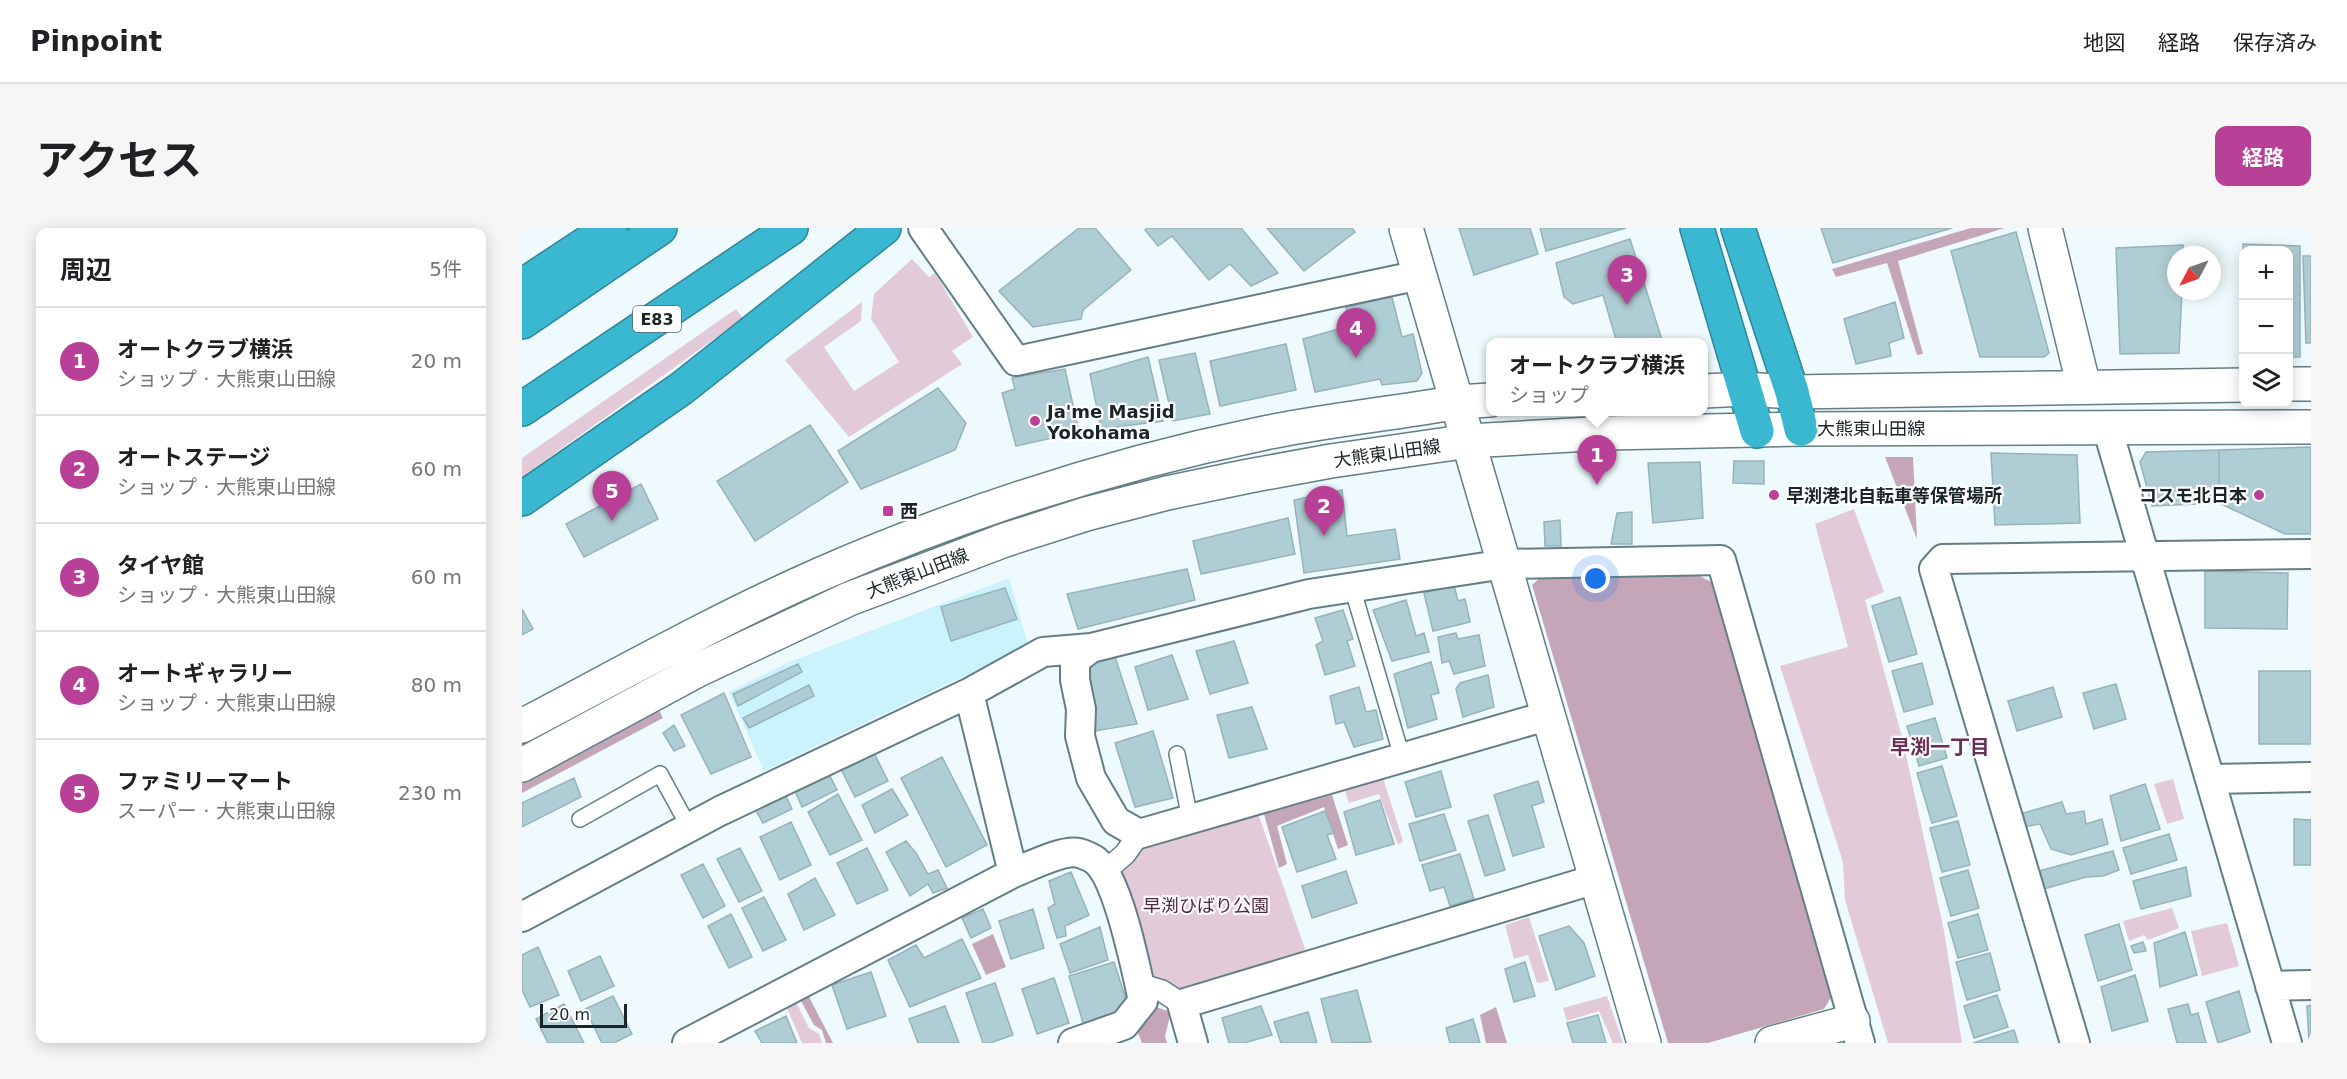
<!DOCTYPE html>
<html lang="ja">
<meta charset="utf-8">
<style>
:root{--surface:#fff;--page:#f6f6f6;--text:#202124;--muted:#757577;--line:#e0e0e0;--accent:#b84197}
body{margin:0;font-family:"DejaVu Sans","Noto Sans JP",sans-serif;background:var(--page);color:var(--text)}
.controls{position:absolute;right:18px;top:18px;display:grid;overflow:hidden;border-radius:12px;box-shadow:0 3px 15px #0003}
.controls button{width:54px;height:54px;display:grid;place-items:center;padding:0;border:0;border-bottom:2px solid var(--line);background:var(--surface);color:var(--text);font:30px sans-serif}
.compass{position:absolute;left:1645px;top:18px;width:54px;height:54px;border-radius:50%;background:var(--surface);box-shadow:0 3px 15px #0003;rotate:229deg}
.scale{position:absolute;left:18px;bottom:15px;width:87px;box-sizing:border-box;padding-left:6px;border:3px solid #1a2528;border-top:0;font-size:16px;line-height:21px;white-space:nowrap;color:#1a2528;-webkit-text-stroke:4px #fff;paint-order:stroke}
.you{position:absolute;left:1074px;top:351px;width:21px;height:21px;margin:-15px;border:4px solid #fff;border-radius:50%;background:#1a73e8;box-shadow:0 0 0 9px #1a73e833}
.badge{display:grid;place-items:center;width:39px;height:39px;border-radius:50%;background:var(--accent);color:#fff;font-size:20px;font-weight:700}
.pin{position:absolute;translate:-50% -50px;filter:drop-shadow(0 2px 3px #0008)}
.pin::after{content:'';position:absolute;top:32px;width:21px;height:18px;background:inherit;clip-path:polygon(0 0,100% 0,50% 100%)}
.popup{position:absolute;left:964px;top:110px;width:222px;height:78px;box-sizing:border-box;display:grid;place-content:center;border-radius:12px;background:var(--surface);filter:drop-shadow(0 2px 4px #0005);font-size:20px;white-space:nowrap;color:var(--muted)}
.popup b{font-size:22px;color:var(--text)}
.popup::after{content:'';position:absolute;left:50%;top:100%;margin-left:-12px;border:12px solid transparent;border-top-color:var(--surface)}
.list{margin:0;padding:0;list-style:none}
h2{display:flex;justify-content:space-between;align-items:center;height:78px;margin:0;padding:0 24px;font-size:26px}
h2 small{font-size:20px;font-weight:400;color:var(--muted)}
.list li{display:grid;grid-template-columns:39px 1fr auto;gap:18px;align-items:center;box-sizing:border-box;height:108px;padding:0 24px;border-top:2px solid var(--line)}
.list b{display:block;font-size:22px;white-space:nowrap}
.list p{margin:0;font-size:20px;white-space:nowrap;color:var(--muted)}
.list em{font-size:20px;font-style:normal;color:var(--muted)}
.icon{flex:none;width:33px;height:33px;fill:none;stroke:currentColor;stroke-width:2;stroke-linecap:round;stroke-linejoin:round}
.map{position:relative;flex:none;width:1789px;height:815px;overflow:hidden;border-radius:12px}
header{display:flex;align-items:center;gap:36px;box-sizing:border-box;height:84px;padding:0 30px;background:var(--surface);border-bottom:2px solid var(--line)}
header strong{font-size:28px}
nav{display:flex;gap:33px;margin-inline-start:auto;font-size:21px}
.intro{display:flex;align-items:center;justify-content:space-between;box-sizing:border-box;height:144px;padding:0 36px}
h1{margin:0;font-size:42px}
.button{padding:15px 27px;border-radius:12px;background:var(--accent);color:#fff;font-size:21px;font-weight:700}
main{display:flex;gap:36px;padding:0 36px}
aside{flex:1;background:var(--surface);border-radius:12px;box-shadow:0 3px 15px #0003}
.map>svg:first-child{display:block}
.built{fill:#cbf3fd}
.green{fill:#e2cad9}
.forest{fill:#c5a6b9}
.building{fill:#afcdd4;stroke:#96b3ba;stroke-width:1.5}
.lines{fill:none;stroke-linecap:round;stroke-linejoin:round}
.service-casing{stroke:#637e85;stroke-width:18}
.pedestrian-casing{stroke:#637e85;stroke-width:24}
.minor-casing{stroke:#637e85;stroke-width:32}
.tertiary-casing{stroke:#637e85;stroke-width:36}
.motorway-casing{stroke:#2f8596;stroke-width:36}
.service{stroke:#fff;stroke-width:15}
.pedestrian{stroke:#fff;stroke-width:21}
.minor{stroke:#fff;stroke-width:28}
.tertiary{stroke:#fff;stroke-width:33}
.motorway{stroke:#3bb8d1;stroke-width:33}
.poi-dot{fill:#b84197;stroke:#fff;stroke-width:2}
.labels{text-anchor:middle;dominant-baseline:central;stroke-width:4.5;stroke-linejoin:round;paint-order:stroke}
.shield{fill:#fff;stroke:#5f6668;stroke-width:1.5}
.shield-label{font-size:16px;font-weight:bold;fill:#1a2528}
.poi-label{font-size:18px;font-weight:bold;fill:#1a2528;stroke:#fff;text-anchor:start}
.street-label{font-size:18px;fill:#1a2528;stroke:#fff}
.park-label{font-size:18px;fill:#522744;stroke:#fff}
.neighbourhood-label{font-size:20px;font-weight:bold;fill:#692e57;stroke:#fff}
</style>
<header>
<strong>Pinpoint</strong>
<nav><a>地図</a><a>経路</a><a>保存済み</a></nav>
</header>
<div class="intro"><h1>アクセス</h1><a class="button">経路</a></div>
<main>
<aside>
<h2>周辺<small>5件</small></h2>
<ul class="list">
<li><span class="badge">1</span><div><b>オートクラブ横浜</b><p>ショップ · 大熊東山田線</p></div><em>20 m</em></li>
<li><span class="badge">2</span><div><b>オートステージ</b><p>ショップ · 大熊東山田線</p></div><em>60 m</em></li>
<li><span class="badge">3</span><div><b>タイヤ館</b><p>ショップ · 大熊東山田線</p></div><em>60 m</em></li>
<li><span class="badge">4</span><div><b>オートギャラリー</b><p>ショップ · 大熊東山田線</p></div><em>80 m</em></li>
<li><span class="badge">5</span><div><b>ファミリーマート</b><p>スーパー · 大熊東山田線</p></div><em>230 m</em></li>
</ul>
</aside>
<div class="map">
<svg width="1789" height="815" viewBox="0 0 1789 815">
<rect width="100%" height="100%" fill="#eefafd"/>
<path class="built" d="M487,350L507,420L425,456L242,543L207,464L267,434Z"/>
<path class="green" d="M390,31L407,49L413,45L451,109L430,123L440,136L327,209L263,132L340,74L339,93L302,119L332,163L377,134L349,91L352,66Z
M214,81L221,90L0,249V230Z
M1332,281L1362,364L1343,372L1381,513L1422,703L1440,815H1366L1323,672L1321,634L1258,438L1326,419L1293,296Z
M861,550L881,613L876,617L857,566L827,575L823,563Z
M1651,551L1662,591L1645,596L1632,556Z
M736,585L784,724L661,766L624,750L593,650L623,613Z
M1650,680L1657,700L1626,712L1622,707L1607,713L1601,693Z
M1007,689L1027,753L1015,755L1006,727L992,731L983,697Z
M1705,695L1717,738L1680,748L1669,703Z
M1085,768L1101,815H1091L1077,783L1045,793L1041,780Z
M274,774L287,800L297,806L300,815H280L265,780Z"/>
<path class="forest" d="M1449,0H1483L1376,33L1401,126L1395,127L1365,35L1314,49L1310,41Z
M1363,229H1391L1395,311Z
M1170,344L1189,354L1310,768L1302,781L1186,815H1146L1010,357L1019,349Z
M135,478L141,490L0,565V551Z
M810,567L826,617L816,621L802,579L755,598L765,636L757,640L742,586Z
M471,706L484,739L464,747L450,716Z
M286,767L311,815H304L300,802L292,797L279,773Z
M631,778L649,784L643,808L645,815H620L616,805Z
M974,779L985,815H964L958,787Z"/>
<path class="building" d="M557,0H573L609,42L561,82L559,91L511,99L477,63Z
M626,0H719L756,45L729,58L708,36L687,52L650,8L636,18L623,2Z
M745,0H830L833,4L782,43Z
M937,0H1008L1016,26L952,47Z
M1018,0H1104L1024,23Z
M1299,0H1430L1311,35Z
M1494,4L1527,125L1522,129H1458L1429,23Z
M1108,11L1141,115H1095L1081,67L1051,76L1042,69L1034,35Z
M1721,16L1778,18V129H1766V22H1722V51Z
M1661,17V27H1654V63H1660L1657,125L1598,126L1594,20Z
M1781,28H1789V115H1784Z
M870,69L880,109L891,106L900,145L895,153L860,157L858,151L793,164L781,111L827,98L824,79Z
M1373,74L1382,110L1367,115L1369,128L1334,136L1322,91Z
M764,116L774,162L698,178L688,133Z
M673,125L688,186L651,193L637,132Z
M626,129L641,193L579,201L568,146Z
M543,141L557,204L494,218L480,165L493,161L490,150Z
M416,160L444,195L433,222L339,261L316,223Z
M288,197L326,254L233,313L195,253Z
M1789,219V306H1763L1697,275V222Z
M1697,222V275L1630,278L1618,234L1624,224Z
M1469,225L1555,227L1558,295L1473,297Z
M1212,233H1242V256L1211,255Z
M1178,234L1181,290L1131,295L1126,235Z
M119,256L136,291L62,329L44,296Z
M820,262L825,308L873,301L878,331L782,345L772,272Z
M1110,284V316H1089L1095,285Z
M766,290L773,326L679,346L671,313Z
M1038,292L1039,318H1023L1022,294Z
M665,341L673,372L556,401L545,366Z
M1683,343L1766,345L1765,401L1683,400Z
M932,357L936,373L943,371L948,394L911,403L902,365Z
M483,360L495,391L429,413L419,379Z
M1378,369L1395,426L1367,434L1350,378Z
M884,372L894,408L902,405L907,424L870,433L851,382Z
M0,381L11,401L0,407Z
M821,382L831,411L825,413L833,438L803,447L794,417L801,413L793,390Z
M934,405L936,411L957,407L963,438L932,446L927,433L920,435L916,409Z
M712,413L726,455L688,466L674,423Z
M650,427L666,471L626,482L613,439Z
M593,429L615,496L573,503L559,449L571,435Z
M909,434L917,465L909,467L915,491L886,500L872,446Z
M1400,435L1411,476L1382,484L1370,443Z
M276,436L280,444L216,478L211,466Z
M1737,443H1789V516H1737Z
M966,447L972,479L941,489L934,461L938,455Z
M1594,456L1604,491L1572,501L1561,465Z
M287,457L292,468L227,500L221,490Z
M837,459L844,484L854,482L861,511L832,519L822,494L814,496L808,468Z
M1531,459L1540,489L1495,503L1486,473Z
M202,465L229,529L189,546L159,487Z
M730,479L745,521L707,530L695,487Z
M1413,490L1425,530L1397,538L1385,498Z
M152,497L163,518L152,523L141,505Z
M631,503L651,570L613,579L593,515Z
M352,525L366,553L333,569L319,541Z
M420,529L465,617L424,639L379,550Z
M1420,538L1435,588L1410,595L1395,545Z
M919,543L929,579L894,589L883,554Z
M306,544L315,562L280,579L273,563Z
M52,550L59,569L0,599V575Z
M1016,553L1022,574L1010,578L1022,619L991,628L972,567Z
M1623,556L1638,601L1599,613L1588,568Z
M370,561L386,587L353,605L340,577Z
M263,566L270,581L241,595L233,581Z
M316,566L340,612L308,627L286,584Z
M858,572L872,616L834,627L822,584Z
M1540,574L1544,586L1562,583L1564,596L1580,591L1586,616L1549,627L1529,621L1518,596L1500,599L1498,586Z
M803,583L812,605L805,607L814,631L775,644L760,599Z
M922,586L934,622L898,633L887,596Z
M966,587L983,642L963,648L946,593Z
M1772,591L1789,592V637H1772Z
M1436,593L1448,637L1420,644L1408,600Z
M269,594L289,637L258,652L238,609Z
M1647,606L1655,632L1609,646L1601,620Z
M384,613L394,625L406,646L416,642L425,660L411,665L406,656L388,668L364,624Z
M218,620L240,663L217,674L195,631Z
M345,620L366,662L335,676L315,635Z
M1591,623L1597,642L1581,648L1564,649L1518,662L1513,644Z
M938,626L952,671L928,678L922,659L908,663L900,637Z
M181,636L203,678L181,690L159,647Z
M1664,639L1669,668L1619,681L1611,653Z
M1446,642L1457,680L1429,688L1418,650Z
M824,643L835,675L790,690L780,658Z
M549,644L567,687L543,698L544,708L535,710L526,680L533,676L527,653Z
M293,650L313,687L282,702L266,666Z
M242,669L264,712L241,723L220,680Z
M461,681L469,700L449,710L440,690Z
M511,681L522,720L489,731L477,693Z
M209,686L230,729L207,740L186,698Z
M1456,686L1466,722L1436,730L1426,695Z
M1597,696L1610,742L1576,753L1563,707Z
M1047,698L1062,715L1073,748L1034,762L1017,708Z
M578,699L586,732L548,745L538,716Z
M1663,704L1675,747L1638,759L1632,715Z
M440,711L459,750L388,779L366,732L394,717L402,730Z
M1621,714L1624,723L1612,725L1609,718Z
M16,719L37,767L8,779L0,762V727Z
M1468,725L1478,762L1445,772L1434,734Z
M78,728L92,758L59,773L46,743Z
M592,734L608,784L562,798L547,748Z
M1003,734L1013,768L992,774L983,741Z
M349,744L364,788L325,801L310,757Z
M1613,747L1626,793L1590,803L1579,759Z
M532,750L547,795L515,806L500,761Z
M473,755L491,807L468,815H461L444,765Z
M835,762L849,814L810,815L799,771Z
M1717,763L1728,804L1696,815L1684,774Z
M1475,767L1486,799L1452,810L1442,778Z
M91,768L110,806L92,815H80L63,781Z
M42,776L62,815H26L14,791Z
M1666,776L1669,787L1676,785L1684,815H1655L1646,781Z
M1789,777V815H1787L1785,778Z
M423,778L437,815H396L387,791Z
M739,778L750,807L722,815H707L700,790Z
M786,784L795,815H759L752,794Z
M1076,787L1084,815H1051L1045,795Z
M264,788L275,815H240L233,803Z
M951,791L958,815H928L924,800Z
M1492,802L1496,815H1451Z"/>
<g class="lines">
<g class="service-casing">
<path id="service" d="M830,359L880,529
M655,526L668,591
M58,591L138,546L167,599"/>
</g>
<g class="pedestrian-casing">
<path id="pedestrian" d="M582,644L603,626L617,606
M617,756L640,763L660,776"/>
</g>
<g class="minor-casing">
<path id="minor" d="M401,0L494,133L898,47
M1585,199L1765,815
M569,420L553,432V452L559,481L558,508L569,550L594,593L617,606L1028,487
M447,465L491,645
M1689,551L1789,549
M0,689L198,583L447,465L521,424L569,420L787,366L983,336L1199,332L1338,815
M1748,758L1789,757
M165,815L491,645C507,639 541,621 557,625C561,626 571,630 574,633C597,653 614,741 621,773L602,797L551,815
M671,815L660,776L1074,651
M1553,815L1412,341L1421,331L1789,326"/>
</g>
<g class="tertiary-casing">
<path id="tertiary" d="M884,0L1122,815
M1523,0L1562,159
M1766,156H1789
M1182,163L1223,161L1270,164L1722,157
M0,498C99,446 197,391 299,346C439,285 588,237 738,206C803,192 870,186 936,174L968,172
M0,537L176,442L327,371L483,312L564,286L645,265L727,248L809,233L947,213L1085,205L1279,201L1789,199
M1250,815L1331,793"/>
</g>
<g class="motorway-casing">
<path id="motorway" d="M1175,0L1235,203
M1216,0L1270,164L1279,201
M0,58L88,0
M0,94L138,0
M0,181L269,0
M0,271L160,160L362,0"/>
</g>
<use href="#service" class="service"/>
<use href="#pedestrian" class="pedestrian"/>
<use href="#minor" class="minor"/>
<use href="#tertiary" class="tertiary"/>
<use href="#motorway" class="motorway"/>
</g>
<g class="poi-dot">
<circle cx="513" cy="193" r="6"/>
<circle cx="1252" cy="267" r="6"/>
<circle cx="1737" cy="267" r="6"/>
<rect x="360" y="277" width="12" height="12" rx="3"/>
</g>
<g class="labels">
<rect class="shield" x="111" y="78" width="48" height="26" rx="4.5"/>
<g class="shield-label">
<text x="135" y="91">E83</text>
</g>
<g class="poi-label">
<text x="525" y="183">Ja'me Masjid<tspan x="525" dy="21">Yokohama</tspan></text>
<text x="1264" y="267">早渕港北自転車等保管場所</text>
<text x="1725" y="267" text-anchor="end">コスモ北日本</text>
<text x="378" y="283">西</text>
</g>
<g class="street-label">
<text x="1349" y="200">大熊東山田線</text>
<text transform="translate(865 225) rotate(-8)">大熊東山田線</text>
<text transform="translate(395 345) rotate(-21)">大熊東山田線</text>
</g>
<g class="park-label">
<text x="684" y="677">早渕ひばり公園</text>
</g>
<g class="neighbourhood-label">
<text x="1418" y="519">早渕一丁目</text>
</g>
</g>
</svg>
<div class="controls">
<button>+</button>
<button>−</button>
<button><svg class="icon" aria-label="layers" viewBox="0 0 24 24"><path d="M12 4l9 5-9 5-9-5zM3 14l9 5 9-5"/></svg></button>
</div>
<svg class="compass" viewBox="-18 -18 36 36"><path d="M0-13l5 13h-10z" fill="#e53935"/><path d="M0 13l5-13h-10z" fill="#757577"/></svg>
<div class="scale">20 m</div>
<div class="you"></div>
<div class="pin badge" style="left:1075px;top:257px">1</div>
<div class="popup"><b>オートクラブ横浜</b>ショップ</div>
<div class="pin badge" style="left:802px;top:308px">2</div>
<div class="pin badge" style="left:1105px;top:77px">3</div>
<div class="pin badge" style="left:834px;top:130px">4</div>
<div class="pin badge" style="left:90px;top:293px">5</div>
</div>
</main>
